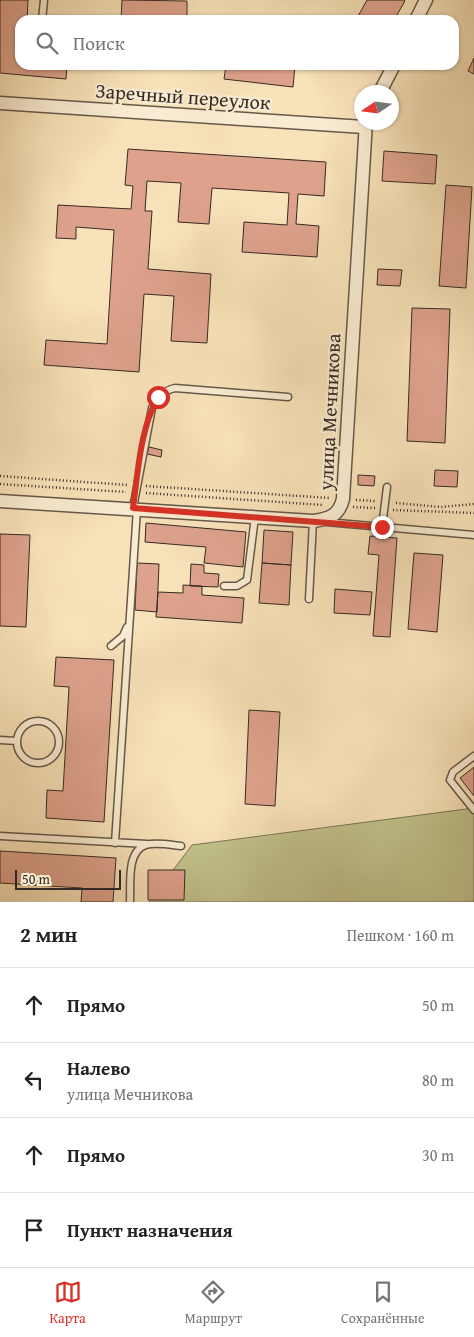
<!DOCTYPE html>
<html lang="ru">
<meta charset="utf-8">
<style>
:root{--surface:#fff;--page:#f6f6f6;--text:#222;--muted:#767676;--line:#e0e0e0;--accent:#d93025}
body{margin:0;font-family:"Gentium Book Plus",serif;background:var(--page);color:var(--text)}
.compass{position:absolute;left:354px;top:85px;width:45px;height:45px;border-radius:50%;background:var(--surface);box-shadow:0 1px 4px #0004;rotate:257deg}
.scale{position:absolute;left:15px;bottom:12px;width:106px;box-sizing:border-box;padding-left:5px;border:2px solid #362b24;border-top:0;font-size:14px;line-height:18px;white-space:nowrap;color:#362b24;-webkit-text-stroke:4px #faecd2;paint-order:stroke}
.stop{position:absolute;width:15px;height:15px;margin:-11px;border:4px solid #d93025;border-radius:50%;background:#fff}
.stop.end{background:#d93025;border-color:#fff;box-shadow:0 1px 5px #0008}
.list{margin:0;padding:0;list-style:none}
h2{display:flex;justify-content:space-between;align-items:center;height:65px;margin:0;padding:0 20px;font-size:21px}
h2 small{font-size:16px;font-weight:400;color:var(--muted)}
.list li{display:grid;grid-template-columns:32px 1fr auto;gap:15px;align-items:center;box-sizing:border-box;height:75px;padding:0 20px;border-top:1px solid var(--line)}
.list b{display:block;font-size:19px;white-space:nowrap}
.list p{margin:0;font-size:16px;white-space:nowrap;color:var(--muted)}
.list em{font-size:16px;font-style:normal;color:var(--muted)}
.icon{flex:none;width:28px;height:28px;fill:none;stroke:currentColor;stroke-width:2;stroke-linecap:round;stroke-linejoin:round}
.map{position:relative;flex:none;width:474px;height:902px;overflow:hidden}
.search{position:absolute;background:var(--surface);box-shadow:0 1px 4px #0004;left:15px;right:15px;top:15px;height:55px;display:flex;align-items:center;gap:12px;box-sizing:border-box;padding:0 18px;border-radius:15px;color:var(--muted);font-size:19px}
.sheet{height:365px;background:var(--surface)}
nav{display:flex;justify-content:space-around;align-items:center;box-sizing:border-box;height:70px;border-top:1px solid var(--line);background:var(--surface);font-size:14px;color:var(--muted)}
nav a{display:grid;justify-items:center;gap:2px}
nav .on{color:var(--accent)}
.map>svg:first-child{display:block}
.green{fill:#c1c28c;stroke:#7c7658}
.building{fill:#dea28c;stroke:#362b24}
.lines{fill:none;stroke-linecap:round;stroke-linejoin:round}
.service-casing{stroke:#665949;stroke-width:9}
.minor-casing{stroke:#665949;stroke-width:15}
.path{stroke:#362b24;stroke-width:2.5;stroke-dasharray:1 2.5;stroke-linecap:butt}
.service{stroke:#faecd2;stroke-width:6}
.minor{stroke:#faecd2;stroke-width:12}
.route{stroke:#d93025;stroke-width:6}
.labels{text-anchor:middle;dominant-baseline:central;stroke-width:4.5;stroke-linejoin:round;paint-order:stroke}
.street-label{font-size:20px;fill:#362b24;stroke:#faecd2}
</style>
<div class="map">
<svg width="474" height="902" viewBox="0 0 474 902">
<rect width="100%" height="100%" fill="#f8e2b9"/>
<filter id="stains"><feTurbulence type="fractalNoise" baseFrequency=".004" numOctaves="4"/><feColorMatrix values="0 0 0 0 .2 0 0 0 0 .09 0 0 0 0 .02 0 0 0 .5 -.17"/></filter>
<radialGradient id="worn" r=".72"><stop offset=".6" stop-color="#630" stop-opacity="0"/><stop offset="1" stop-color="#630" stop-opacity=".3"/></radialGradient>
<path class="green" d="M474,808V902H149L192,845Z"/>
<path class="building" d="M0,0H28L27,20H20V65H67L66,79L0,73Z
M122,0L187,1V20H121Z
M367,0H404L405,1L394,20H356Z
M474,58V74L468,71Z
M226,65H295L293,87L224,79Z
M355,65H368L365,70Z
M128,149L326,162L324,196L298,194L296,224L319,226L317,257L242,252L244,222L287,225L289,193L212,188L209,224L178,222L181,183L147,181L145,211H152L148,269L211,274L207,343L171,341L174,296L144,294L139,372L44,365L46,340L107,344L114,230L76,227V239L56,238L58,205L131,209L133,186L125,185Z
M384,151L437,155L435,184L382,181Z
M446,185L472,187L466,288L439,286Z
M378,269L402,270L400,286L377,285Z
M412,308L450,309L445,443L407,441Z
M149,447L162,450L161,457L147,454Z
M435,470L458,471L457,487L434,486Z
M358,475L375,476L374,486L358,485Z
M146,523L246,532L243,567L204,563L206,547L145,542Z
M264,530L293,532L291,565L262,563Z
M0,534L30,535L26,627L0,626Z
M370,536L397,538L390,637L373,636L379,555L368,554Z
M414,553L443,555L437,632L408,629Z
M137,563L159,564L157,612L135,610Z
M262,563L291,565L289,605L259,603Z
M191,564L204,565V573L219,574L218,587L190,586Z
M183,585L202,586V595L244,598L242,623L156,617L158,592L183,593Z
M335,589L372,592L370,615L334,613Z
M56,657L114,660L104,822L46,818L47,790L63,791L69,687L54,686Z
M249,710L280,712L275,806L245,804Z
M474,767V796L460,778Z
M0,851L116,858L113,902H81L82,888L0,883Z
M148,870H185L184,900H148Z"/>
<g class="lines">
<g class="service-casing">
<path id="service" d="M42,20L44,0
M133,508L152,408C158,397 163,391 175,388L288,397
M326,522L474,535
M382,527L387,487
M224,586H237L247,580L255,517
M309,599L313,521H316
M111,646L123,636L127,627
M17 742a21 21 0 1 1 42 0a21 21 0 1 1-42 0Z
M0,740L17,741
M474,756L453,772L450,780L474,810
M0,836L147,844
M115,843L137,509
M130,902C131,885 126,851 146,845C156,842 171,845 181,846"/>
</g>
<g class="minor-casing">
<path id="minor" d="M416,20L426,0
M380,92L394,65
M0,103L364,127
M0,501L313,521C330,519 339,515 343,499L366,122"/>
</g>
<path class="path" d="M0,476L128,485
M0,484L126,492
M146,486L330,498
M146,493L323,505
M356,500L375,501
M396,503L441,507L474,504
M353,507L375,508
M393,510L474,513"/>
<use href="#service" class="service"/>
<use href="#minor" class="minor"/>
</g>
<g class="lines">
<path class="route" d="M158,397C140,429 138,472 133,508L382,527"/>
</g>
<g class="labels">
<g class="street-label">
<text transform="translate(183 96) rotate(4)">Заречный переулок</text>
<text transform="translate(329 412) rotate(-87)">улица Мечникова</text>
</g>
</g>
<rect width="100%" height="100%" filter="url(#stains)"/>
<rect width="100%" height="100%" fill="url(#worn)"/>
</svg>
<svg class="compass" viewBox="-18 -18 36 36"><path d="M0-13l5 13h-10z" fill="#e53935"/><path d="M0 13l5-13h-10z" fill="#767676"/></svg>
<div class="scale">50 m</div>
<div class="stop" style="left:158px;top:397px"></div>
<div class="stop end" style="left:382px;top:527px"></div>
<div class="search"><svg class="icon" aria-label="search" viewBox="0 0 24 24"><circle cx="10" cy="10" r="6"/><path d="M15 15l6 6"/></svg>Поиск</div>
</div>
<section class="sheet">
<h2>2 мин<small>Пешком · 160 m</small></h2>
<ul class="list">
<li><svg class="icon" aria-label="ahead" viewBox="0 0 24 24"><path d="M12 20V5M6 11l6-6 6 6"/></svg><div><b>Прямо</b></div><em>50 m</em></li>
<li><svg class="icon" aria-label="left" viewBox="0 0 24 24"><path d="M17 20v-9H6M10 6l-5 5 5 5"/></svg><div><b>Налево</b><p>улица Мечникова</p></div><em>80 m</em></li>
<li><svg class="icon" aria-label="ahead" viewBox="0 0 24 24"><path d="M12 20V5M6 11l6-6 6 6"/></svg><div><b>Прямо</b></div><em>30 m</em></li>
<li><svg class="icon" aria-label="arrive" viewBox="0 0 24 24"><path d="M6 21V4h12l-3 4 3 4H6"/></svg><div><b>Пункт назначения</b></div></li>
</ul>
</section>
<nav>
<a class="on"><svg class="icon" aria-label="map" viewBox="0 0 24 24"><path d="M3 6l6-2 6 2 6-2v14l-6 2-6-2-6 2zM9 4v14M15 6v14"/></svg>Карта</a>
<a><svg class="icon" aria-label="directions" viewBox="0 0 24 24"><path d="M12 3l9 9-9 9-9-9zM9 14v-3h6M13 9l2 2-2 2"/></svg>Маршрут</a>
<a><svg class="icon" aria-label="saved" viewBox="0 0 24 24"><path d="M7 4h10v16l-5-4-5 4z"/></svg>Сохранённые</a>
</nav>
